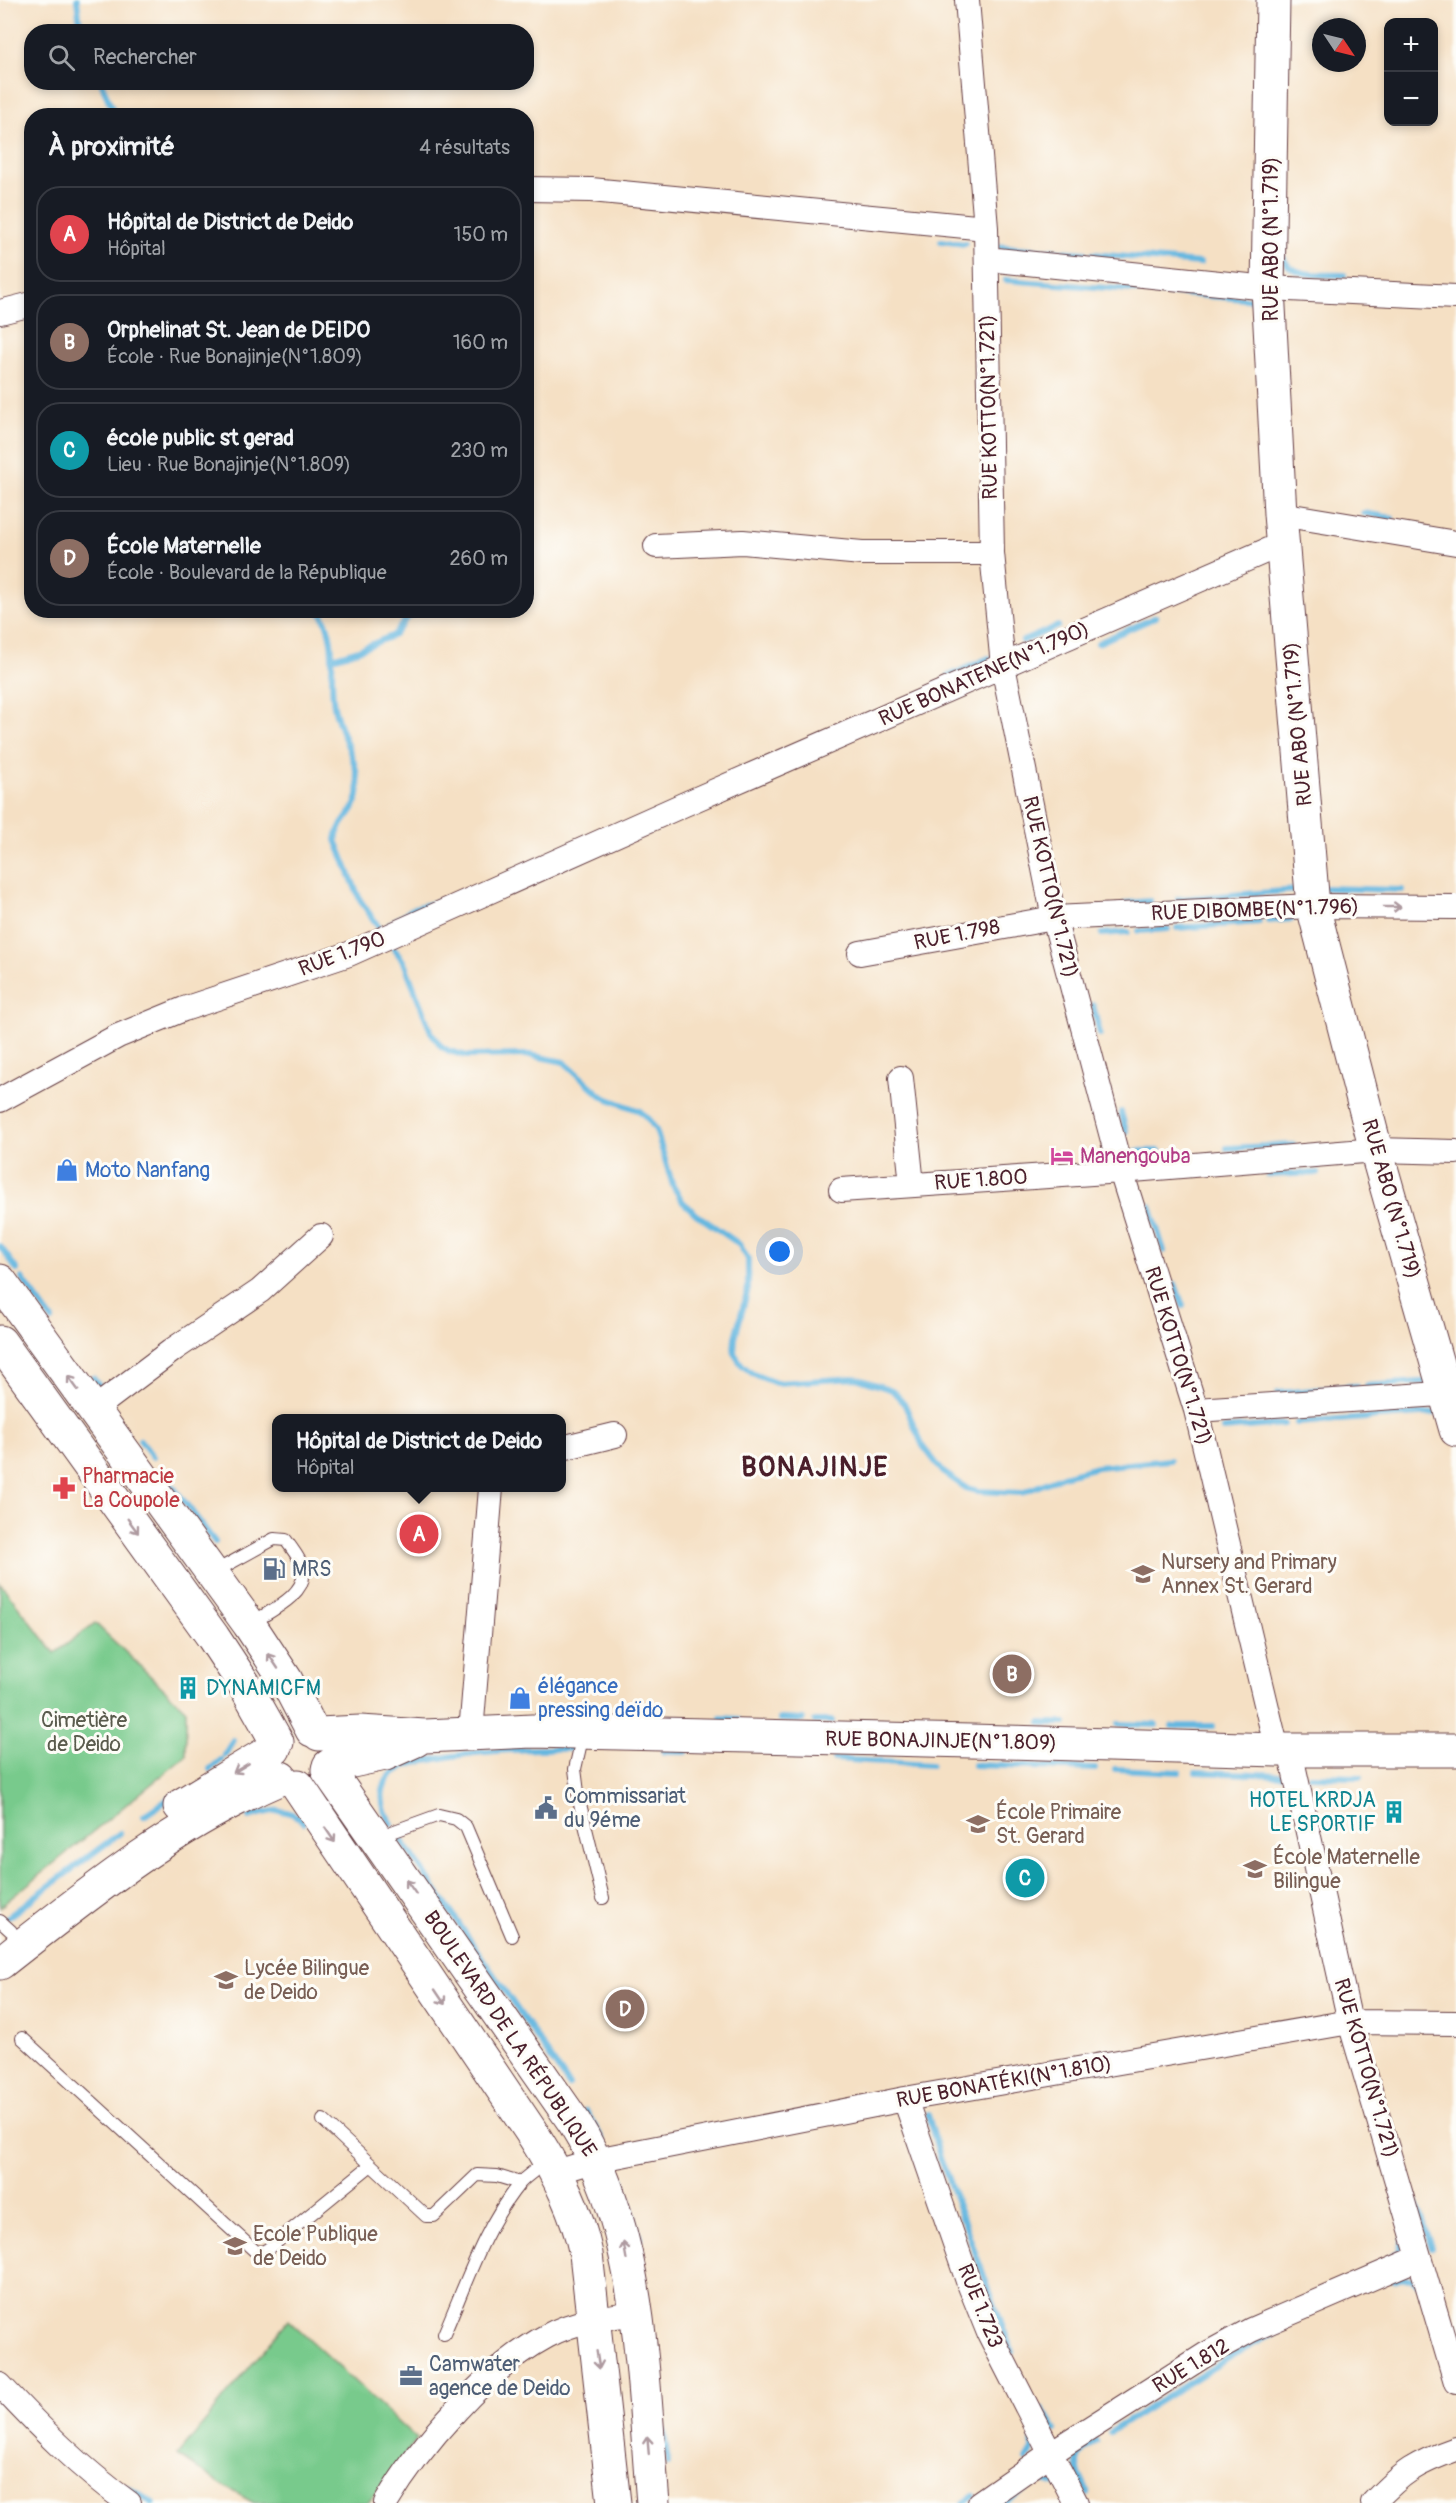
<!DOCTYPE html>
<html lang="fr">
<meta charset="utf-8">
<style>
:root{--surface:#171b24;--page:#20242c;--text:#f1f3f6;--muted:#9ea1a6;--line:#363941;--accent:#b45309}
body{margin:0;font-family:Pangolin,sans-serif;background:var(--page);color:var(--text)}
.controls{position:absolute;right:18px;top:18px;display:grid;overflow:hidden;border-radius:12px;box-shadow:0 3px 9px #0003}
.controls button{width:54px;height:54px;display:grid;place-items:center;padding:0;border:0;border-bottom:2px solid var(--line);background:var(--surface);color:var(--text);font:30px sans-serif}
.compass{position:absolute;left:1312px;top:18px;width:54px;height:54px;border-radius:50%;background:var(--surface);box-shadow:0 3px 9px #0003;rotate:125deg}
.you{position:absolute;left:780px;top:1252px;width:21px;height:21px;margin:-15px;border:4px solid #fff;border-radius:50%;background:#1a73e8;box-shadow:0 0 0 9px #1a73e833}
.badge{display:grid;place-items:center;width:39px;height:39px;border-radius:50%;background:var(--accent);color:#fff;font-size:20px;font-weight:700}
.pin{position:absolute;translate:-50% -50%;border:3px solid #fff;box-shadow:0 2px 6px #0006}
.popup{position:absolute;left:272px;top:1414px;width:294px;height:78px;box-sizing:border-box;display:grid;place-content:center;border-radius:12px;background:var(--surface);filter:drop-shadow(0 2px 4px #0005);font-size:20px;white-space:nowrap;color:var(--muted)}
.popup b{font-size:22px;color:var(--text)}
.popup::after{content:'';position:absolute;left:50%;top:100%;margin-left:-12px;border:12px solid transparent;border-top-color:var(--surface)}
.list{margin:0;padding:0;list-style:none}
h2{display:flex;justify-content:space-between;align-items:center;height:78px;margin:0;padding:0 24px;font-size:26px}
h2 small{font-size:20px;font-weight:400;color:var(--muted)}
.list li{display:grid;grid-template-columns:39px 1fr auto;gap:18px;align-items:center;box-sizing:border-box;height:96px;margin:0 12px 12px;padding:0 12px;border:2px solid var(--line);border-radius:24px}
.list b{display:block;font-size:22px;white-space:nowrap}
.list p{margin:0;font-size:20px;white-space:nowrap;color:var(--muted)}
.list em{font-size:20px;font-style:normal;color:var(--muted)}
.icon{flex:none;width:33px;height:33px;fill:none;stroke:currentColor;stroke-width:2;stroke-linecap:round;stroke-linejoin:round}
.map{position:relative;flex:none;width:1456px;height:2503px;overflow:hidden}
.search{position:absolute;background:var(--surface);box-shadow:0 3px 9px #0003;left:24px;top:24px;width:510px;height:66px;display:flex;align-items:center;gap:15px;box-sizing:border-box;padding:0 21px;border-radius:24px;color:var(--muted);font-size:22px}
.panel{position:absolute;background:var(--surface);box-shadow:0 3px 9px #0003;left:24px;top:108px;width:510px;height:510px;border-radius:24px}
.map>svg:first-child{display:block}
.green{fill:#78ca8c;stroke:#61745c;stroke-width:1.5}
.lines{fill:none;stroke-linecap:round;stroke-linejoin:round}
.stream{stroke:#65b7e0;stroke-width:6}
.lane-casing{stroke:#643c42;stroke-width:14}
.street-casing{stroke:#643c42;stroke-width:26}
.secondary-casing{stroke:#643c42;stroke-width:35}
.primary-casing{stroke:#643c42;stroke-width:35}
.lane{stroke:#fff;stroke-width:12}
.street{stroke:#fff;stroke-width:24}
.secondary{stroke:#fff;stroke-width:33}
.primary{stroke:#fff;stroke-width:33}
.oneway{stroke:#ae9aa0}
.labels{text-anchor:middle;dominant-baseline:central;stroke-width:6;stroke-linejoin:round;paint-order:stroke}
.street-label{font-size:21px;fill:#4a1f2b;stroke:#fdfcf7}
.hotel-label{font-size:21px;fill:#b23c85;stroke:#fdfcf7;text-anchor:start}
.shop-label{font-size:21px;fill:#366cbe;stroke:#fdfcf7;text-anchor:start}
.health-label{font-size:21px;fill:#be3a42;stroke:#fdfcf7;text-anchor:start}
.education-label{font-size:21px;fill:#785e54;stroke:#fdfcf7;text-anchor:start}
.service-label{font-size:21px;fill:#4e5e75;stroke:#fdfcf7;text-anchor:start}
.culture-label{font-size:21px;fill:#0d838f;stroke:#fdfcf7;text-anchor:start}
.park-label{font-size:21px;fill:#5a5b4d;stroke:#fdfcf7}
.district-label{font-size:27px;font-weight:bold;letter-spacing:1.5px;fill:#4a1f2b;stroke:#fdfcf7}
</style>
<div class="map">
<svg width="1456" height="2503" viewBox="0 0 1456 2503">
<rect width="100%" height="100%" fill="#fdfcf7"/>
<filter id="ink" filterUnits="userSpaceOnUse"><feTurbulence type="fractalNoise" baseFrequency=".0167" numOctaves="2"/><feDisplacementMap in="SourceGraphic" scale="12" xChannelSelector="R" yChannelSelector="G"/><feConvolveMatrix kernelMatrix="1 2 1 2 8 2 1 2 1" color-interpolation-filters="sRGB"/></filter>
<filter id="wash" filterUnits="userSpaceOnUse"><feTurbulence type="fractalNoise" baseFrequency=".008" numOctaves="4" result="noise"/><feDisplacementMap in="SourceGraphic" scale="24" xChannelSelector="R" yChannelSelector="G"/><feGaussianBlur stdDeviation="1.35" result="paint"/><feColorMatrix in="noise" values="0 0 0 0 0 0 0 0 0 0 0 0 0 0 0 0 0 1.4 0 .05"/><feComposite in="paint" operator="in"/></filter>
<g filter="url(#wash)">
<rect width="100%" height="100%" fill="#f5e0c4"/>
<path class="green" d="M0,1583L55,1653L95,1623L186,1710V1756L0,1907Z
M288,2320L417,2439L368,2503H254L227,2488L178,2455Z"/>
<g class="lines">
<path class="stream" d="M77,0L81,32
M101,82L115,116
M941,241L965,244
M994,246L1085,253
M1093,254L1200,263
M1283,257C1291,279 1325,274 1344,275
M1006,280L1258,300
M1364,513L1392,518
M319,610C340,639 328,674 334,706C339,735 362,765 358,795C356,813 337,823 336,840L360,900L382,932
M1023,641L1058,626
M1098,643L1156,617
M332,658L356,651L394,635L406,619L420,610
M949,676L989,658
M1324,888L1402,890
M1178,899L1298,890V886
M1126,903L1150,901
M1268,921L1292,919
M389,925L414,908L442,901
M1177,928L1259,922
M1139,931L1168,929
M1102,934L1128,932
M390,943L404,962L431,1032L441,1046L449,1051L467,1056L530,1055L564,1062L603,1097L640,1111L649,1120L656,1130L673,1186L683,1202L696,1214L739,1244L748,1259V1289L735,1337L734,1353L742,1365L753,1374L776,1383L856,1378L892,1390L904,1403L923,1446L943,1472L966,1488L978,1491L1022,1493L1063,1476L1097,1467L1170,1460
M1093,1005L1100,1034
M1121,1112L1126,1131
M1227,1148L1293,1145
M1137,1151H1159
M1268,1175L1318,1173
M1150,1206L1164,1251
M0,1246L17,1270
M22,1278L52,1320
M1175,1284L1183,1306
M93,1378L103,1391
M1366,1386L1433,1381
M1330,1388L1356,1386
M1278,1393L1324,1389
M1297,1423L1435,1413
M1223,1429L1284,1424
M140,1440L153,1457
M171,1484L215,1542
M619,1714L639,1715
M721,1718L738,1719
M780,1719L803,1720
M815,1721H832
M1041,1723H1065
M1118,1724L1156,1725
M1172,1726H1213
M664,1752H686
M225,1755L233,1740
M834,1759L931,1765
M974,1765L1095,1769
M210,1769L221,1760
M1115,1769L1179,1772
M1196,1772L1284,1775
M1310,1776L1360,1777
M144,1816L170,1798
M249,1817C270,1811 287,1805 304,1822
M392,1824C379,1805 377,1781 400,1769C409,1763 421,1762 431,1760C479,1750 528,1748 577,1749
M397,1833L569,2085
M8,1917L120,1833
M586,2111L603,2140
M928,2115L940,2157L1012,2352
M622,2179L640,2239
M1416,2202L1432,2247
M1391,2257L1401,2251L1403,2237
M1394,2281C1404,2277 1412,2277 1420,2285
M1043,2410L1055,2430
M664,2431L668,2464
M1110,2432L1235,2354L1280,2330
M1026,2459L1032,2449L1033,2438
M125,2486L153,2503
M1088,2493C1076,2467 1068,2459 1096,2441
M963,2503L973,2496
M1003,2503L1041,2480L1057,2485"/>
</g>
</g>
<g filter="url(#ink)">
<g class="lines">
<g class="lane-casing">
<path id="lane" d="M214,1572L274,1539L286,1540C291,1548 301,1559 303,1569C308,1595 268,1612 250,1624
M583,1734L575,1769L579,1800L603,1898
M378,1837L439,1815L456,1819L466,1827L512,1936
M0,1921L11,1931
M22,2038L255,2251L262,2252L268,2249L371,2165
M323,2120L426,2216H434L477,2175L497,2176L520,2183
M444,2334C466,2284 484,2227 519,2184C527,2175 539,2168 548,2160"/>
</g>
<g class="street-casing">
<path id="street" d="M967,0L986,228L992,553L1003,666L1054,918L1121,1171L1196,1410L1277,1750
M526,189L591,190L986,228
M987,259L1268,288L1456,297
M0,312L32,304
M1280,514L1456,543
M656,546L743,542L862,553H992
M860,953L1054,918L1313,906L1456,907
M901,1078L912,1185
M0,1100L118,1036L184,1009L349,954L685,804L1284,543
M841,1190L1121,1171L1376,1150L1456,1152
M93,1410L174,1349L260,1291L321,1236
M1196,1410L1456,1393
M562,1448L615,1435
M471,1733L491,1488
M1290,1751L1350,2022L1456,2382
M905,2099L968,2281L989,2333L1076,2503
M557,2172L596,2160L905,2099L1350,2022L1456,2023
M0,2385C40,2428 81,2469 129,2503
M386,2503C420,2445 487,2368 547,2336C574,2321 606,2317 636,2313
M979,2503L1051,2453L1205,2355L1251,2330L1418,2258
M1373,2503C1402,2472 1416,2463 1456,2449"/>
</g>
<g class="secondary-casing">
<path id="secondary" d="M1273,0L1268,288L1280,514L1313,906L1376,1150L1456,1430
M319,1734L360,1732L425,1736L532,1731L971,1741L1277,1750H1456
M329,1766L385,1754L416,1740
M180,1806L274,1749
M0,1963C89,1893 176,1823 281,1778"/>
</g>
<g class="primary-casing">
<path id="primary" d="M0,1281L249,1624L286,1680L312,1730
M0,1342L213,1637L246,1687L277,1742
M328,1770L574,2122C643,2232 642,2377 653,2503
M298,1786L534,2136C558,2174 577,2211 586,2254L614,2503"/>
</g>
<use href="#lane" class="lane"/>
<use href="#street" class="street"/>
<use href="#secondary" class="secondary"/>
<use href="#primary" class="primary"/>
</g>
<defs><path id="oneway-shaft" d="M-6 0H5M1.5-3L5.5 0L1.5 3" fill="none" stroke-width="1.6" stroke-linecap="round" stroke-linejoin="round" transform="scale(1.5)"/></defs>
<g class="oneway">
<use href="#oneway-shaft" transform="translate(1392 907)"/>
<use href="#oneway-shaft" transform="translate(73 1383) rotate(-126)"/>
<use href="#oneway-shaft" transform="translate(133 1526) rotate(54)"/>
<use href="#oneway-shaft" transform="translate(273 1661) rotate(-124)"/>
<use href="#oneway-shaft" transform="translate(241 1768) rotate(149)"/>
<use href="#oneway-shaft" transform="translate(330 1835) rotate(56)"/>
<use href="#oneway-shaft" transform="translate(411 1887) rotate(-125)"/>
<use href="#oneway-shaft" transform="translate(440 1997) rotate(56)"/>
<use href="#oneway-shaft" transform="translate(625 2251) rotate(-100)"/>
<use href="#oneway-shaft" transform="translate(598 2360) rotate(81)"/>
<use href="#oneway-shaft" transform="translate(648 2445) rotate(-95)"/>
</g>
</g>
<defs>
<g id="hotel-bare" transform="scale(1.8)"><path d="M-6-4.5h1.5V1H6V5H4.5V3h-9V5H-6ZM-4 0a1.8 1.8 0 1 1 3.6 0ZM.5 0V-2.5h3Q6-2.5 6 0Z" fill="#d1479c" stroke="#fdfcf7" stroke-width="2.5" paint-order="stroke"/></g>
<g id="shop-bare" transform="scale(1.8)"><path d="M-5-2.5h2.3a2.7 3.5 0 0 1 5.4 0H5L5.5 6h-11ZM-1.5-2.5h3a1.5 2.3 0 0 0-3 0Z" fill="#3f7fe0" stroke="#fdfcf7" stroke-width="2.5" paint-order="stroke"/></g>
<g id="pharmacy-bare" transform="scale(1.8)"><path d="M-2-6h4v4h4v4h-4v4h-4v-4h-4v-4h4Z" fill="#e0444e" stroke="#fdfcf7" stroke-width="2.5" paint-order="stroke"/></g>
<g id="fuel-bare" transform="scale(1.8)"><path d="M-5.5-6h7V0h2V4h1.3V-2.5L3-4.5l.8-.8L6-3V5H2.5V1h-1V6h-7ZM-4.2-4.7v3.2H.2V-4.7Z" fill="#5c6f8a" stroke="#fdfcf7" stroke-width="2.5" paint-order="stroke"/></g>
<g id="school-bare" transform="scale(1.8)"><path d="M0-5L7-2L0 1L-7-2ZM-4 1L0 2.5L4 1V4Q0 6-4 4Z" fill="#8d6e63" stroke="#fdfcf7" stroke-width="2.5" paint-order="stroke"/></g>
<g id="building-bare" transform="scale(1.8)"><path d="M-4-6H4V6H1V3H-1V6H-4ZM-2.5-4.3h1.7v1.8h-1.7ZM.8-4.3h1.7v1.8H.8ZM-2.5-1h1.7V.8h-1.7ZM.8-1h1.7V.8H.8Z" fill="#0f9aa8" stroke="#fdfcf7" stroke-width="2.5" paint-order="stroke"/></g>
<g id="civic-bare" transform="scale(1.8)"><path d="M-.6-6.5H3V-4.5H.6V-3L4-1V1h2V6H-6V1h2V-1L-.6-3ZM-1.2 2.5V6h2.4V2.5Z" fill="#5c6f8a" stroke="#fdfcf7" stroke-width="2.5" paint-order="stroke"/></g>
<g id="office-bare" transform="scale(1.8)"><path d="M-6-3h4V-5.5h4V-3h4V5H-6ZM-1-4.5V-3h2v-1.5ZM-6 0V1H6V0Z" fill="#5c6f8a" stroke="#fdfcf7" stroke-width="2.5" paint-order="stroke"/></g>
</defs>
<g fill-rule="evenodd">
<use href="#hotel-bare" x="1062" y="1156"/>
<use href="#shop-bare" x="67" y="1170"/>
<use href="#pharmacy-bare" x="64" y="1488"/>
<use href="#fuel-bare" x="274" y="1569"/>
<use href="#school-bare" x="1143" y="1574"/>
<use href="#building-bare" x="188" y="1688"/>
<use href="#shop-bare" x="520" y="1698"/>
<use href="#civic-bare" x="546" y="1808"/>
<use href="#building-bare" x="1394" y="1812"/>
<use href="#school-bare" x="978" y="1824"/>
<use href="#school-bare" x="1255" y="1869"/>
<use href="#school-bare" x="226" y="1980"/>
<use href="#school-bare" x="235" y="2246"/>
<use href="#office-bare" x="411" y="2376"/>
</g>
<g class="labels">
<g class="street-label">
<text transform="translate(1271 239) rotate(-90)">RUE ABO (N°1.719)</text>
<text transform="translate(989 407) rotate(-91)">RUE KOTTO(N°1.721)</text>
<text transform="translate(984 674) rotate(-24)">RUE BONATENE(N°1.790)</text>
<text transform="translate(1298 724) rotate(-95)">RUE ABO (N°1.719)</text>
<text transform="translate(1050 887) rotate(77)">RUE KOTTO(N°1.721)</text>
<text transform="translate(1255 910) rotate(-2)">RUE DIBOMBE(N°1.796)</text>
<text transform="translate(957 935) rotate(-11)">RUE 1.798</text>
<text transform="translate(342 954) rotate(-21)">RUE 1.790</text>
<text transform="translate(981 1180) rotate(-4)">RUE 1.800</text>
<text transform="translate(1391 1199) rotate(74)">RUE ABO (N°1.719)</text>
<text transform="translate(1178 1356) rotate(73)">RUE KOTTO(N°1.721)</text>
<text transform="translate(941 1741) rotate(1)">RUE BONAJINJE(N°1.809)</text>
<text transform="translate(510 2034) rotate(56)">BOULEVARD DE LA RÉPUBLIQUE</text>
<text transform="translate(1366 2068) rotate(74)">RUE KOTTO(N°1.721)</text>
<text transform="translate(1004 2082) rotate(-10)">RUE BONATÉKI(N°1.810)</text>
<text transform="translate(980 2306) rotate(68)">RUE 1.723</text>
<text transform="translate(1191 2366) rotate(-31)">RUE 1.812</text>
</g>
<g class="hotel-label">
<text x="1080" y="1156">Manengouba</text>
</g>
<g class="shop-label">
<text x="85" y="1170">Moto Nanfang</text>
<text x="538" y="1686">élégance<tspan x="538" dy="24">pressing deïdo</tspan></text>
</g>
<g class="health-label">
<text x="82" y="1476">Pharmacie<tspan x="82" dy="24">La Coupole</tspan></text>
</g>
<g class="education-label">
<text x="1161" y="1562">Nursery and Primary<tspan x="1161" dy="24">Annex St. Gerard</tspan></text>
<text x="996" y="1812">École Primaire<tspan x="996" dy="24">St. Gerard</tspan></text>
<text x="1273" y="1857">École Maternelle<tspan x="1273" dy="24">Bilingue</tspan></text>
<text x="244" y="1968">Lycée Bilingue<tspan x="244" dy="24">de Deido</tspan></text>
<text x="253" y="2234">Ecole Publique<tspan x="253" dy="24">de Deido</tspan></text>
</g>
<g class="service-label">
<text x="292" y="1569">MRS</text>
<text x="564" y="1796">Commissariat<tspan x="564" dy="24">du 9éme</tspan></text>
<text x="429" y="2364">Camwater<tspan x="429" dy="24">agence de Deido</tspan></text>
</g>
<g class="culture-label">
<text x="206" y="1688">DYNAMICFM</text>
<text x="1376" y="1800" text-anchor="end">HOTEL KRDJA<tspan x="1376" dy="24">LE SPORTIF</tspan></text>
</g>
<g class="park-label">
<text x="84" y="1720">Cimetière<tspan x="84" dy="24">de Deido</tspan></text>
</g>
<g class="district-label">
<text x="815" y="1467">BONAJINJE</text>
</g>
</g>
</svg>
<div class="controls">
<button>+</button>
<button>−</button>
</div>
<svg class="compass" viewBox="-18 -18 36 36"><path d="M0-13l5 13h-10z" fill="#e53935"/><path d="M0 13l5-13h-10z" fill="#9ea1a6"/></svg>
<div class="you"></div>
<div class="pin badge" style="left:419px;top:1534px;background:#e0444e">A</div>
<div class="popup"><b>Hôpital de District de Deido</b>Hôpital</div>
<div class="pin badge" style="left:1012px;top:1674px;background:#8d6e63">B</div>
<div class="pin badge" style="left:1025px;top:1878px;background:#0f9aa8">C</div>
<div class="pin badge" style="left:625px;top:2009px;background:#8d6e63">D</div>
<div class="search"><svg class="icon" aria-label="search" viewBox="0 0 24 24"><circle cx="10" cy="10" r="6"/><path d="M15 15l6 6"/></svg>Rechercher</div>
<section class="panel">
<h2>À proximité<small>4 résultats</small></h2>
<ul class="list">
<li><span class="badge" style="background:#e0444e">A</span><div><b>Hôpital de District de Deido</b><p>Hôpital</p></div><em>150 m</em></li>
<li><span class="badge" style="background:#8d6e63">B</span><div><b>Orphelinat St. Jean de DEIDO</b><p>École · Rue Bonajinje(N°1.809)</p></div><em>160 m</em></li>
<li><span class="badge" style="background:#0f9aa8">C</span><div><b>école public st gerad</b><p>Lieu · Rue Bonajinje(N°1.809)</p></div><em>230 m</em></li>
<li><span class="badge" style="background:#8d6e63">D</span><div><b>École Maternelle</b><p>École · Boulevard de la République</p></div><em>260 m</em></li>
</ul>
</section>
</div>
